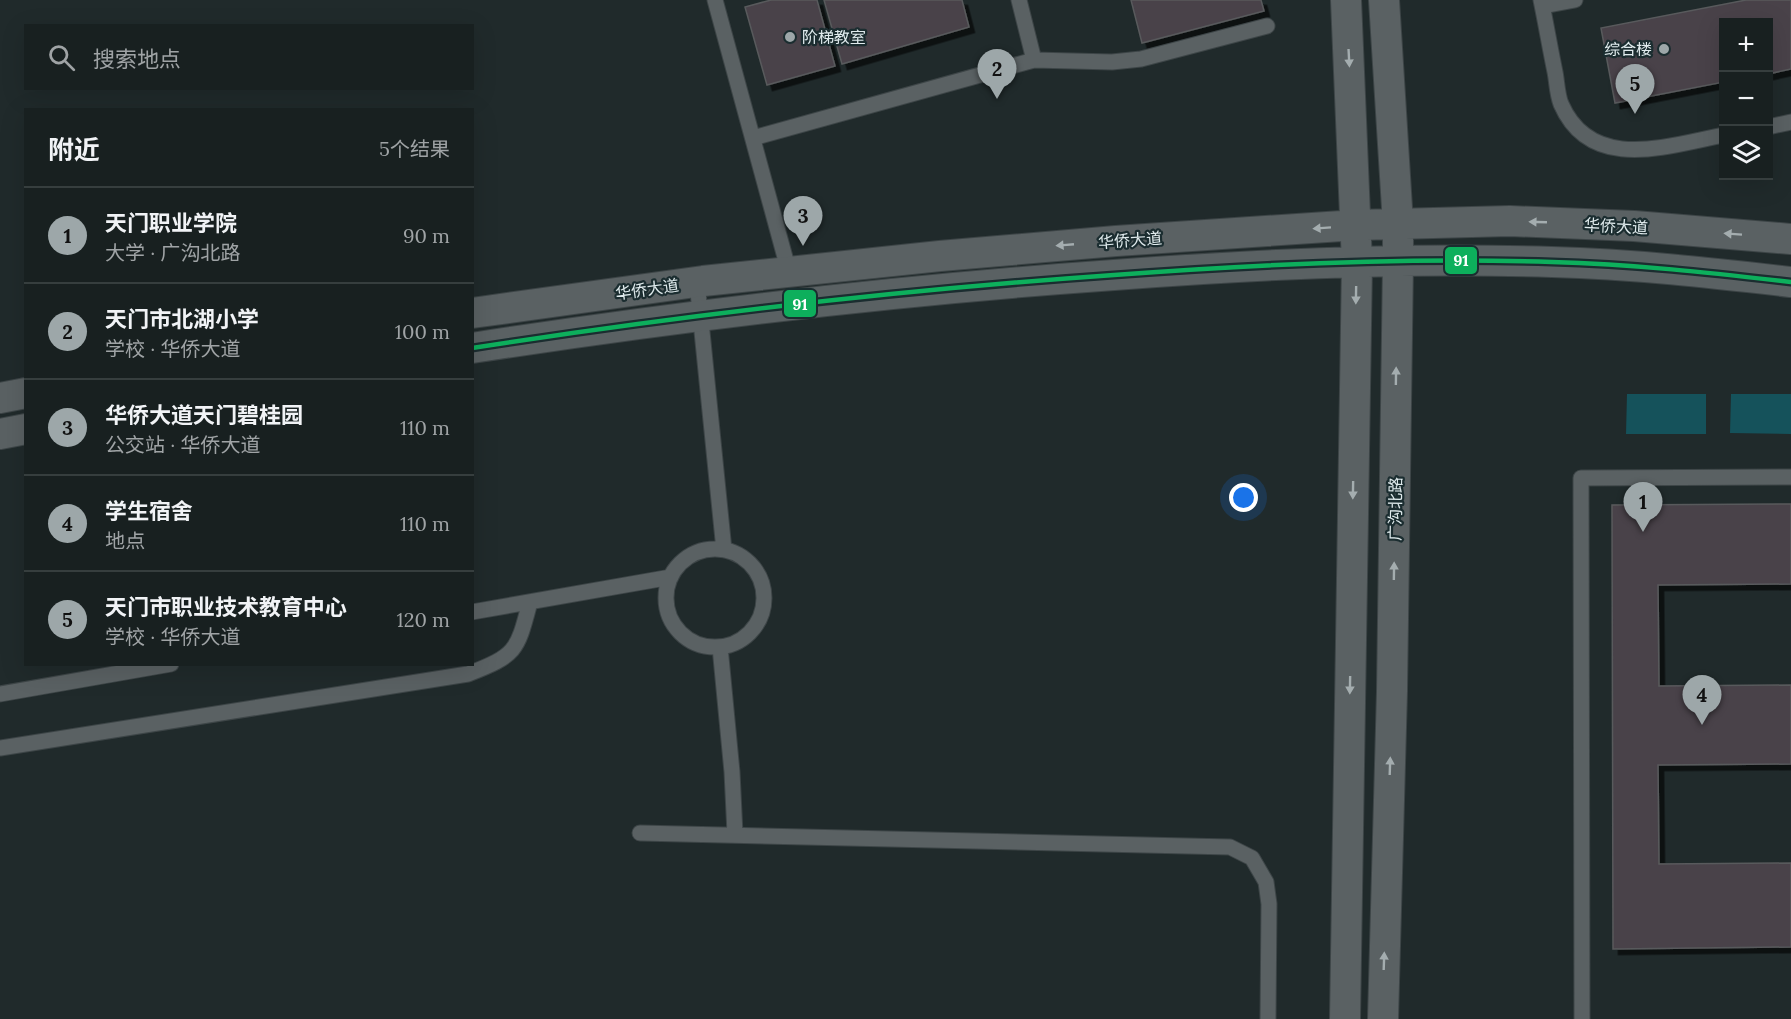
<!DOCTYPE html>
<html lang="zh">
<meta charset="utf-8">
<style>
:root{--surface:#182020;--page:#212829;--text:#f1f3f6;--muted:#9fa3a5;--line:#363e3e;--accent:#9da7a9}
body{margin:0;font-family:Lora,"Noto Sans SC",serif;background:var(--page);color:var(--text)}
.controls{position:absolute;right:18px;top:18px;display:grid;overflow:hidden;border-radius:0px;box-shadow:0 6px 24px #0002}
.controls button{width:54px;height:54px;display:grid;place-items:center;padding:0;border:0;border-bottom:2px solid var(--line);background:var(--surface);color:var(--text);font:30px sans-serif}
.you{position:absolute;left:1244px;top:498px;width:21px;height:21px;margin:-15px;border:4px solid #fff;border-radius:50%;background:#1a73e8;box-shadow:0 0 0 9px #1a73e833}
.badge{display:grid;place-items:center;width:39px;height:39px;border-radius:50%;background:var(--accent);color:#111;font-size:20px;font-weight:700}
.pin{position:absolute;translate:-50% -50px;filter:drop-shadow(0 2px 3px #0008)}
.pin::after{content:'';position:absolute;top:32px;width:21px;height:18px;background:inherit;clip-path:polygon(0 0,100% 0,50% 100%)}
.list{margin:0;padding:0;list-style:none}
h2{display:flex;justify-content:space-between;align-items:center;height:78px;margin:0;padding:0 24px;font-size:26px}
h2 small{font-size:20px;font-weight:400;color:var(--muted)}
.list li{display:grid;grid-template-columns:39px 1fr auto;gap:18px;align-items:center;box-sizing:border-box;height:96px;padding:0 24px;border-top:2px solid var(--line)}
.list b{display:block;font-size:22px;white-space:nowrap}
.list p{margin:0;font-size:20px;white-space:nowrap;color:var(--muted)}
.list em{font-size:20px;font-style:normal;color:var(--muted)}
.icon{flex:none;width:33px;height:33px;fill:none;stroke:currentColor;stroke-width:2;stroke-linecap:round;stroke-linejoin:round}
.map{position:relative;flex:none;width:1791px;height:1019px;overflow:hidden}
.search{position:absolute;background:var(--surface);box-shadow:0 6px 24px #0002;left:24px;top:24px;width:450px;height:66px;display:flex;align-items:center;gap:15px;box-sizing:border-box;padding:0 21px;border-radius:0px;color:var(--muted);font-size:22px}
.panel{position:absolute;background:var(--surface);box-shadow:0 6px 24px #0002;left:24px;top:108px;width:450px;height:558px;border-radius:0px}
.map>svg:first-child{display:block}
.green{fill:#15525b}
.building{fill:#48424a;stroke:#595a5c;stroke-width:1.5;filter:url(#shadow)}
.lines{fill:none;stroke-linecap:round;stroke-linejoin:round}
.service-casing{stroke:#3d4547;stroke-width:17}
.minor-casing{stroke:#3d4547;stroke-width:32}
.service{stroke:#5a6163;stroke-width:15}
.minor{stroke:#5a6163;stroke-width:30}
.bus-1-casing{stroke:#1b2d30;stroke-width:9}
.bus-1{stroke:#0daf5c;stroke-width:4.5}
.oneway{fill:#a4adaf}
.poi-dot{fill:#9da7a9;stroke:#1b2d30;stroke-width:2}
.labels{text-anchor:middle;dominant-baseline:central;stroke-width:4.5;stroke-linejoin:round;paint-order:stroke}
.poi-label{font-size:16px;fill:#e0ebed;stroke:#1b2d30;text-anchor:start}
.street-label{font-size:16px;fill:#e0ebed;stroke:#1b2d30}
.line-badge{stroke:#1b2d30;stroke-width:2}
.badge-label{font-size:16px;text-anchor:middle;font-weight:bold;fill:#fff}
</style>
<div class="map">
<svg width="1791" height="1019" viewBox="0 0 1791 1019">
<defs>
<filter id="shadow"><feDropShadow dx="5.5" dy="5.5" stdDeviation="0" flood-color="#0009"/></filter>
</defs>
<rect width="100%" height="100%" fill="#202a2b"/>
<path class="green" d="M1627,394H1706V434H1626Z
M1731,394H1791V434L1730,433Z"/>
<path class="building" d="M771,0H817L835,66L767,85L745,7Z
M824,0H962L969,27L842,64Z
M1131,0H1261L1264,11L1142,43Z
M1746,0H1791V69L1768,74V22H1724V82L1615,103L1601,28Z
M1791,504V584L1658,585L1659,686L1791,685V764L1658,765L1659,864L1791,863V947L1613,949L1612,505Z"/>
<g class="lines">
<g class="service-casing">
<path id="service" d="M715,0L789,272
M1541,0C1546,24 1550,48 1555,72C1557,82 1557,94 1561,104C1591,173 1667,146 1724,135
M1543,6L1575,0
M1034,60L1112,62L1141,59L1267,26
M1768,127L1791,122
M753,138L1034,60L1019,0
M697,282L724,550
M666 598a49 49 0 1 1 98 0a49 49 0 1 1-98 0Z
M472,612L671,577
M720,647L732,772L735,834
M0,694L171,664
M0,748L468,674C517,655 517,651 530,602
M640,833L1230,847L1252,858L1266,882L1269,904L1268,1019
M1582,1019L1581,478L1791,477"/>
</g>
<g class="minor-casing">
<path id="minor" d="M472,313L703,281L940,256L1116,241L1357,225L1510,221L1634,226L1791,239
M472,348C685,315 899,290 1114,275C1259,264 1406,257 1552,262C1632,264 1712,273 1791,282
M0,398L26,393
M0,434L26,429
M1345,1019L1357,263L1346,0
M1383,1019L1392,691L1398,262V224L1384,0"/>
</g>
<use href="#service" class="service"/>
<use href="#minor" class="minor"/>
<g class="bus-1-casing">
<path id="bus-1" d="M472,348C685,315 899,290 1114,275C1259,264 1406,257 1552,262C1632,264 1712,273 1791,282"/>
</g>
<use href="#bus-1" class="bus-1"/>
</g>
<defs><path id="oneway-solid" d="M-6-.8H1V-3.2L6.5 0L1 3.2V.8H-6Z" transform="scale(1.5)"/></defs>
<g class="oneway">
<use href="#oneway-solid" transform="translate(1349 58) rotate(87)"/>
<use href="#oneway-solid" transform="translate(1538 222) rotate(-178)"/>
<use href="#oneway-solid" transform="translate(1322 228) rotate(176)"/>
<use href="#oneway-solid" transform="translate(1733 234) rotate(-176)"/>
<use href="#oneway-solid" transform="translate(1065 245) rotate(175)"/>
<use href="#oneway-solid" transform="translate(1356 295) rotate(91)"/>
<use href="#oneway-solid" transform="translate(1396 376) rotate(-89)"/>
<use href="#oneway-solid" transform="translate(1353 490) rotate(91)"/>
<use href="#oneway-solid" transform="translate(1394 571) rotate(-89)"/>
<use href="#oneway-solid" transform="translate(1350 685) rotate(91)"/>
<use href="#oneway-solid" transform="translate(1390 766) rotate(-88)"/>
<use href="#oneway-solid" transform="translate(1384 961) rotate(-88)"/>
</g>
<g class="poi-dot">
<circle cx="790" cy="37" r="6"/>
<circle cx="1664" cy="49" r="6"/>
</g>
<g class="labels">
<g class="poi-label">
<text x="802" y="37">阶梯教室</text>
<text x="1652" y="49" text-anchor="end">综合楼</text>
</g>
<g class="street-label">
<text transform="translate(1616 226) rotate(3)">华侨大道</text>
<text transform="translate(1130 240) rotate(-4)">华侨大道</text>
<text transform="translate(647 289) rotate(-8)">华侨大道</text>
<text transform="translate(1395 509) rotate(-89)">广沟北路</text>
</g>
</g>
<g class="line-badge">
<rect x="1444" y="246" width="34" height="29" rx="6" fill="#0daf5c"/>
<rect x="783" y="289" width="34" height="29" rx="6" fill="#0daf5c"/>
</g>
<g class="badge-label">
<text x="1461" y="266">91</text>
<text x="800" y="310">91</text>
</g>
</svg>
<div class="controls">
<button>+</button>
<button>−</button>
<button><svg class="icon" aria-label="layers" viewBox="0 0 24 24"><path d="M12 4l9 5-9 5-9-5zM3 14l9 5 9-5"/></svg></button>
</div>
<div class="you"></div>
<div class="pin badge" style="left:1643px;top:532px">1</div>
<div class="pin badge" style="left:997px;top:99px">2</div>
<div class="pin badge" style="left:803px;top:246px">3</div>
<div class="pin badge" style="left:1702px;top:725px">4</div>
<div class="pin badge" style="left:1635px;top:114px">5</div>
<div class="search"><svg class="icon" aria-label="search" viewBox="0 0 24 24"><circle cx="10" cy="10" r="6"/><path d="M15 15l6 6"/></svg>搜索地点</div>
<section class="panel">
<h2>附近<small>5个结果</small></h2>
<ul class="list">
<li><span class="badge">1</span><div><b>天门职业学院</b><p>大学 · 广沟北路</p></div><em>90 m</em></li>
<li><span class="badge">2</span><div><b>天门市北湖小学</b><p>学校 · 华侨大道</p></div><em>100 m</em></li>
<li><span class="badge">3</span><div><b>华侨大道天门碧桂园</b><p>公交站 · 华侨大道</p></div><em>110 m</em></li>
<li><span class="badge">4</span><div><b>学生宿舍</b><p>地点</p></div><em>110 m</em></li>
<li><span class="badge">5</span><div><b>天门市职业技术教育中心</b><p>学校 · 华侨大道</p></div><em>120 m</em></li>
</ul>
</section>
</div>
